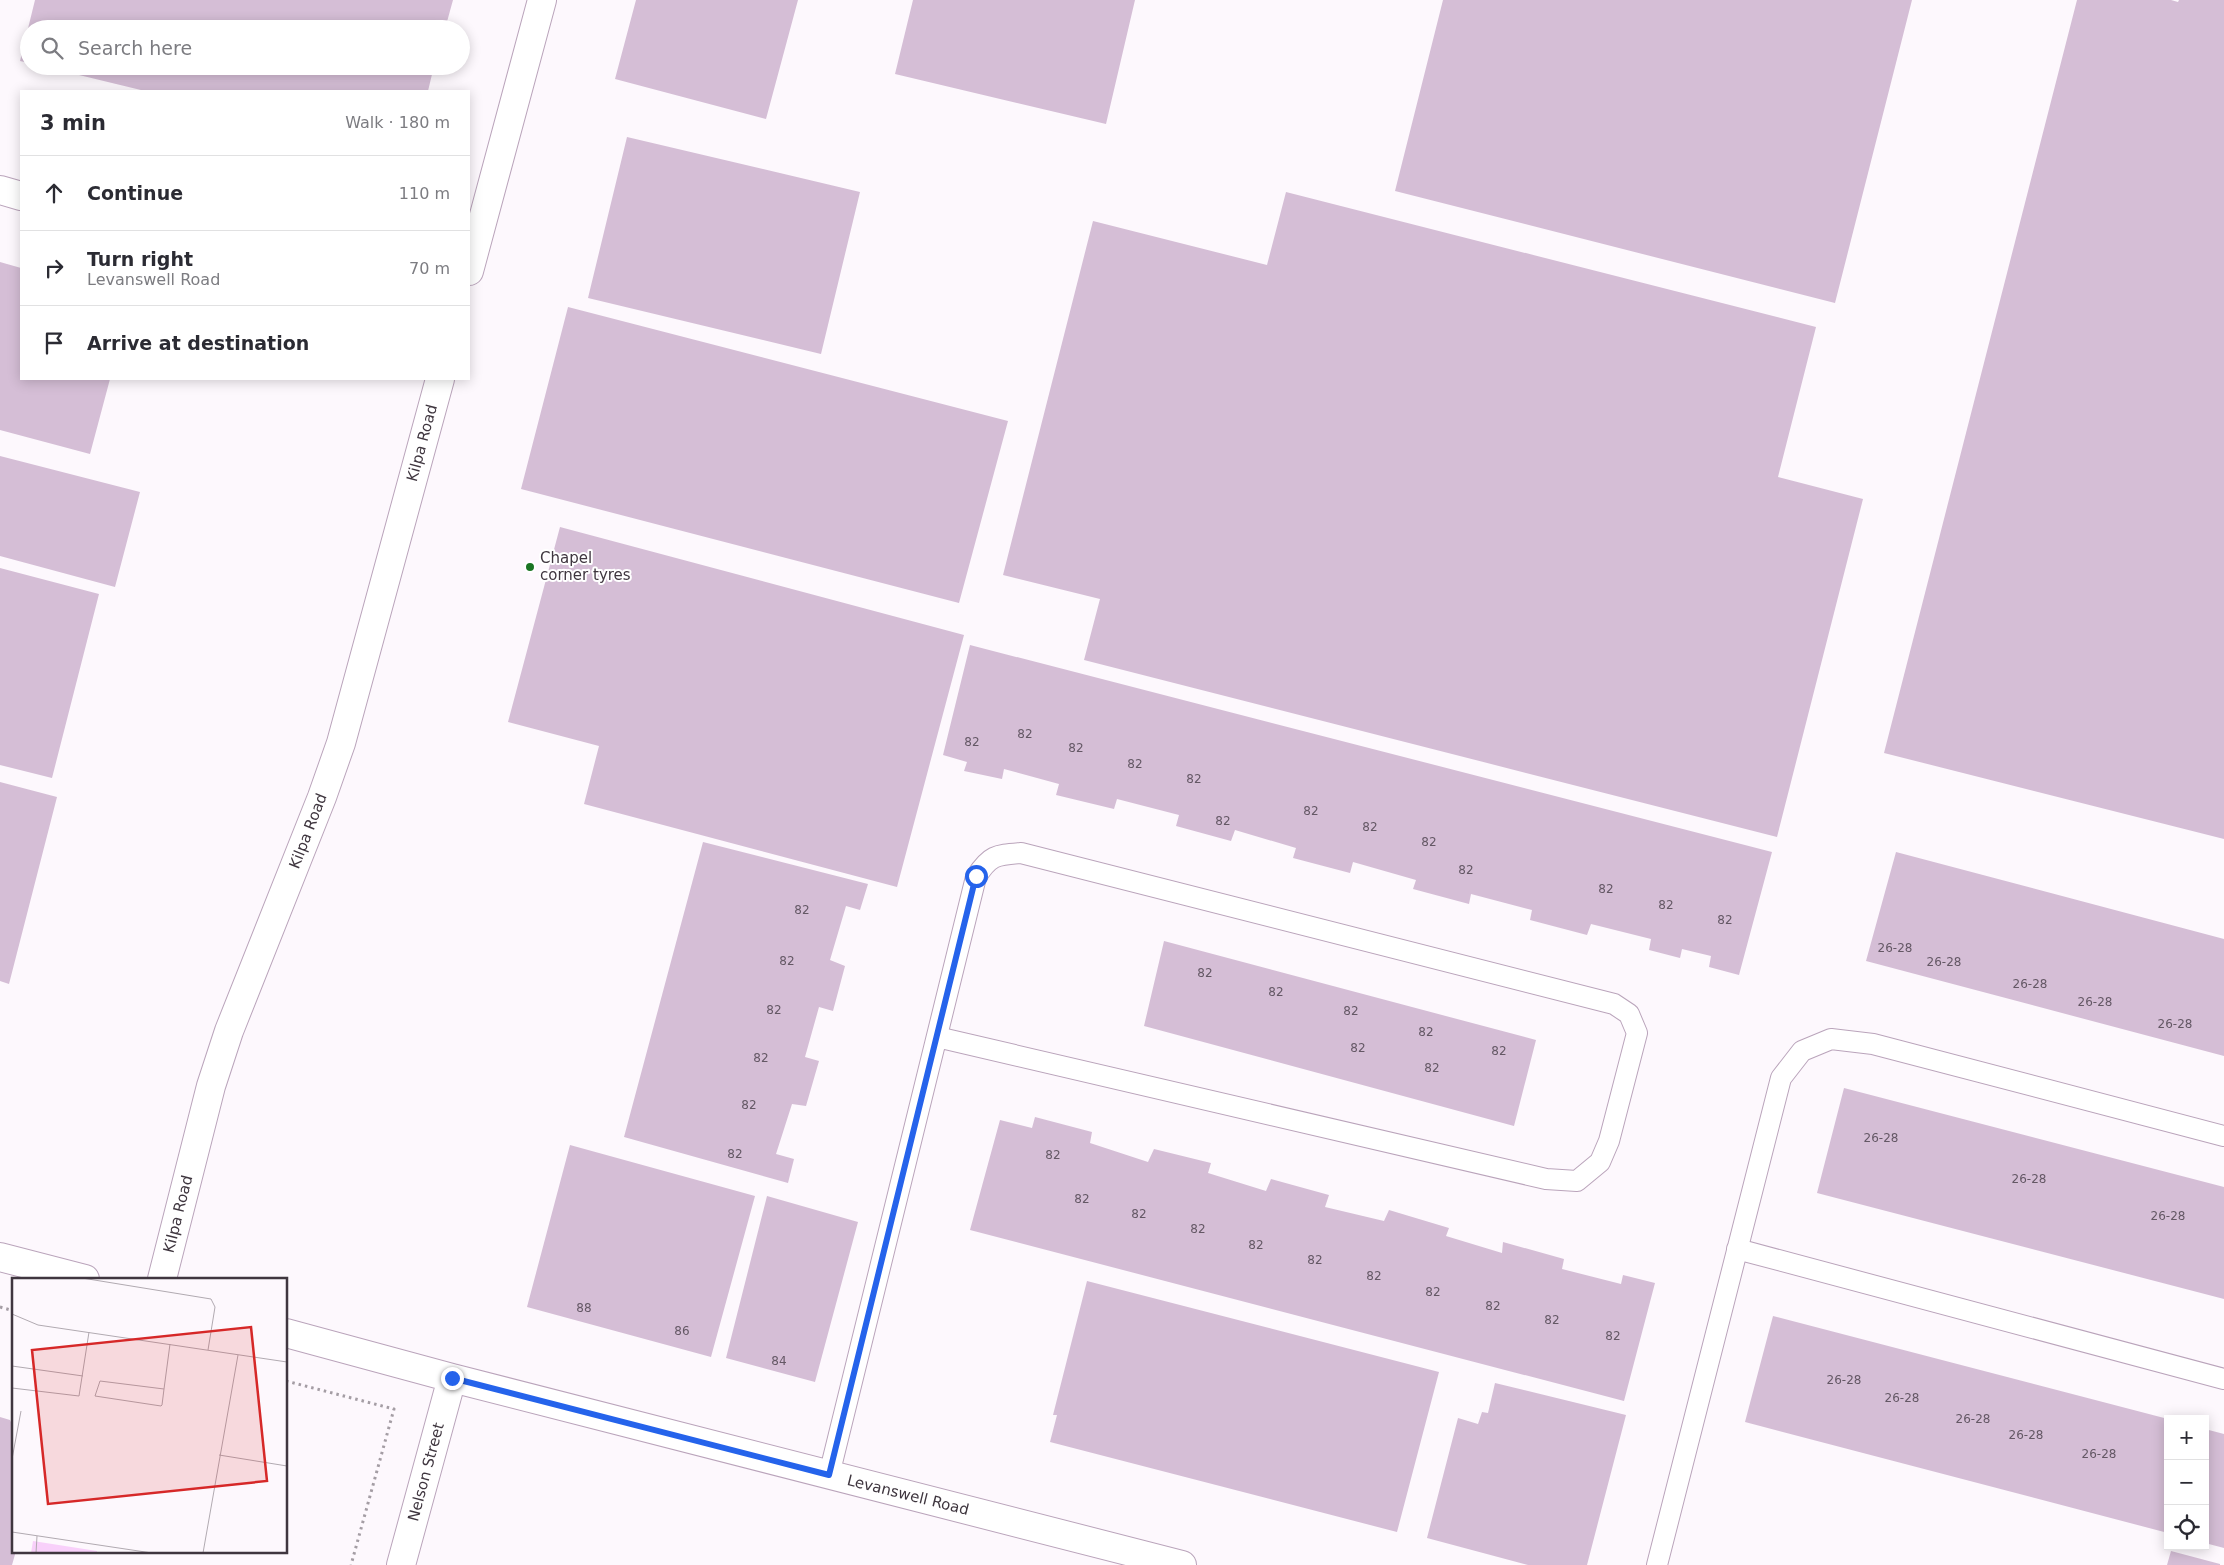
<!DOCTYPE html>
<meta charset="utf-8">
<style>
:root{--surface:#fff;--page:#f2f2f3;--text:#2b2b33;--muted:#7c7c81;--line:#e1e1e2}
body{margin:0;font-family:"DejaVu Sans",sans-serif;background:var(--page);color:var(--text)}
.controls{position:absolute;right:15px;bottom:15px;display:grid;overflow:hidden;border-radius:0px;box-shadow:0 2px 12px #0003}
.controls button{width:45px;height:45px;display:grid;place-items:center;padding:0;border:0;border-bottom:1px solid var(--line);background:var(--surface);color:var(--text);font:25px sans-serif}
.stop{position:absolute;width:15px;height:15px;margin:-11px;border:4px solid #2563eb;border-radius:50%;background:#fff}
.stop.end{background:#2563eb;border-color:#fff;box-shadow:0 1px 5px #0008}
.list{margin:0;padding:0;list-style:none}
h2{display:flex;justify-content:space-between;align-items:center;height:65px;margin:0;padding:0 20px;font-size:21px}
h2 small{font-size:16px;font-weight:400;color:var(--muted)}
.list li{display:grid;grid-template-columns:32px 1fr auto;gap:15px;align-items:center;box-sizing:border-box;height:75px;padding:0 20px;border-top:1px solid var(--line)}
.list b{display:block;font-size:19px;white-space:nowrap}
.list p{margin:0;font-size:16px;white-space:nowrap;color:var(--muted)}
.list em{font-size:16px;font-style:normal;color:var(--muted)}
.icon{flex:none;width:28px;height:28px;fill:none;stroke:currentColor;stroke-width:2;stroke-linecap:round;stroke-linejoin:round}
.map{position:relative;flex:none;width:2224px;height:1565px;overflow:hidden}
.search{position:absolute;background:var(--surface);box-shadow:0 2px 12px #0003;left:20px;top:20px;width:450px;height:55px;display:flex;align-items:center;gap:12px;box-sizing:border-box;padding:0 18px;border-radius:28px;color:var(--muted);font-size:19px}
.panel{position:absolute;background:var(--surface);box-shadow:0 2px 12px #0003;left:20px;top:90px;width:450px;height:290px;border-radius:0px}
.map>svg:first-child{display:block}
.building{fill:#d5bed6}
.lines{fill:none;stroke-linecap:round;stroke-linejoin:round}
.service-casing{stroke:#baa4bb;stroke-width:22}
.minor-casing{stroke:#baa4bb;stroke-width:30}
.path{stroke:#a49da4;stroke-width:3;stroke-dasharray:2.5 4;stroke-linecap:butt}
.service{stroke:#fff;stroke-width:20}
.minor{stroke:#fff;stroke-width:28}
.route{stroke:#2563eb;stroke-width:6}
.poi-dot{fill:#1a7523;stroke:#fff;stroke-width:2}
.labels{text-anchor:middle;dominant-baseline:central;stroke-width:4;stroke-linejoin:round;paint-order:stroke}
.number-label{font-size:12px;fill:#645865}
.street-label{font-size:15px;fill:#3f363f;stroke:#fff}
.poi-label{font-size:15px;fill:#3f363f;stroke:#fff;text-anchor:start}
.inset-road{fill:none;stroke:#b1aab1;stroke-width:1}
.view{fill:#d62828;fill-opacity:0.15;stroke:#d62828;stroke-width:2.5}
.inset-edge{fill:none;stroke:#3f363f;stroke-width:2.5}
</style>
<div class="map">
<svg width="2224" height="1565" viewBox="0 0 2224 1565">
<rect width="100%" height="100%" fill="#fdf8fd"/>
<path class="building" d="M35,0H453L445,29H29V63L20,61Z
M636,0H798L766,119L615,79Z
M913,0H1135L1106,124L895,74Z
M1443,0H1912L1835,303L1395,191Z
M2077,0H2171L2178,2L2179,0H2224V839L1884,753Z
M434,66L428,91H145L46,67Z
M627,137L860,192L821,354L588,298Z
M1286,192L1816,327L1778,477L1863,499L1777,837L1084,660L1100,599L1003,575L1093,221L1267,265Z
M0,262L21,268V379H110L90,454L0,430Z
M568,307L1008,421L959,603L521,489Z
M0,456L140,492L115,587L0,556Z
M560,527L964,635L897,887L584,804L599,746L508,722Z
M0,568L99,594L52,778L0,765Z
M970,645L1772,852L1739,975L1709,967L1711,956L1682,949L1680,958L1649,950L1651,939L1591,924L1587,935L1530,920L1532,910L1471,894L1469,904L1413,889L1416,880L1353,862L1350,873L1293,858L1296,848L1235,830L1231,841L1176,826L1179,815L1117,799L1114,809L1056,795L1059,784L1004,769L1002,779L964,771L967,762L943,755Z
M0,782L57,797L9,984L0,981Z
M703,842L868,884L860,910L846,906L830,960L845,966L833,1011L819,1007L805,1057L819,1061L806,1106L792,1104L776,1154L794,1159L788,1183L624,1137Z
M1896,852L2224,939V1056L1866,961Z
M1164,941L1536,1040L1514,1126L1144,1026Z
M1844,1088L2224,1187V1299L1817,1193Z
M1035,1117L1092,1132L1090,1143L1148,1162L1154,1149L1211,1163L1208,1173L1266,1191L1271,1179L1329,1195L1325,1207L1384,1221L1389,1210L1449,1228L1446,1236L1502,1253L1503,1242L1564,1259L1562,1269L1621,1284L1623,1275L1655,1283L1624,1401L970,1230L1000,1120L1032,1128Z
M570,1145L755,1196L711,1357L527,1307Z
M767,1196L858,1222L815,1382L726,1358Z
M1087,1281L1439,1372L1397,1532L1050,1442L1057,1415H1053Z
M1773,1316L2168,1419V1533L1745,1422Z
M1495,1383L1626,1415L1587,1565H1528L1427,1538L1458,1418L1478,1424L1482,1412L1488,1413Z
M0,1417L10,1420L14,1429V1551H16L12,1565H0Z
M2205,1429L2224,1434V1548L2205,1543Z
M2171,1551L2220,1564V1565H2167Z"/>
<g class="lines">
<g class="service-casing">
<path id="service" d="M1737,1249L2224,1379
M829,1475L976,877C990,855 996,855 1021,853L1614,1004L1629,1014L1637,1033L1609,1141L1600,1162L1577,1181L1546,1179L937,1037
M1657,1565L1781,1078L1802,1051L1831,1039L1873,1044L2224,1136"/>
</g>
<g class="minor-casing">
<path id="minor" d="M0,190L21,196
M469,271L542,0
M0,1257L85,1279
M162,1279L211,1086L229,1031L322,797L341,743L440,379
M286,1333L452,1378L1182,1565
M401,1565L452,1378"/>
</g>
<path class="path" d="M0,1307L14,1311
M286,1381L394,1409L351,1565"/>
<use href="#service" class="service"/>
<use href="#minor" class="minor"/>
</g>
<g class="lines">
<path class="route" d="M452,1378L829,1475L976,876"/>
</g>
<circle class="poi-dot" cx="530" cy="567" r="5"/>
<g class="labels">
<g class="number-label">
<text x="1025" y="734">82</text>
<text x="972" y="742">82</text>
<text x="1076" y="748">82</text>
<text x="1135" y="764">82</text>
<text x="1194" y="779">82</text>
<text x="1311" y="811">82</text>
<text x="1223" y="821">82</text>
<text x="1370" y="827">82</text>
<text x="1429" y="842">82</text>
<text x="1466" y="870">82</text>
<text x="1606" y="889">82</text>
<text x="1666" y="905">82</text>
<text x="802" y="910">82</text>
<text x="1725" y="920">82</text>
<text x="1895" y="948">26-28</text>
<text x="787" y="961">82</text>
<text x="1944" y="962">26-28</text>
<text x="1205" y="973">82</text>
<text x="2030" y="984">26-28</text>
<text x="1276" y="992">82</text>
<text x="2095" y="1002">26-28</text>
<text x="774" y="1010">82</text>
<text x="1351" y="1011">82</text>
<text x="2175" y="1024">26-28</text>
<text x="1426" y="1032">82</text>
<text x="1358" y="1048">82</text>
<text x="1499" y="1051">82</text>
<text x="761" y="1058">82</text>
<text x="1432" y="1068">82</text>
<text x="749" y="1105">82</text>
<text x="1881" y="1138">26-28</text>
<text x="735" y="1154">82</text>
<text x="1053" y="1155">82</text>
<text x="2029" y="1179">26-28</text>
<text x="1082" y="1199">82</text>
<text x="1139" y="1214">82</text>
<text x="2168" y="1216">26-28</text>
<text x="1198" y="1229">82</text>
<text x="1256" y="1245">82</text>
<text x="1315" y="1260">82</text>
<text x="1374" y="1276">82</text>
<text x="1433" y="1292">82</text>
<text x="1493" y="1306">82</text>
<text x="584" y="1308">88</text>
<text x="1552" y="1320">82</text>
<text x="682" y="1331">86</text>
<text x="1613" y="1336">82</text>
<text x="779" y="1361">84</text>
<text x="1844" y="1380">26-28</text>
<text x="1902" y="1398">26-28</text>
<text x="1973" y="1419">26-28</text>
<text x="2026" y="1435">26-28</text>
<text x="2099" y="1454">26-28</text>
</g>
<g class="street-label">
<text transform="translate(422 443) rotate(-75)">Kilpa Road</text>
<text transform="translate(308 831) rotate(-69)">Kilpa Road</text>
<text transform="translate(178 1214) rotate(-76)">Kilpa Road</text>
<text transform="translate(426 1472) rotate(-75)">Nelson Street</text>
<text transform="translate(908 1495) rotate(14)">Levanswell Road</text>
</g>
<g class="poi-label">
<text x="540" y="558">Chapel<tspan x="540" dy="17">corner tyres</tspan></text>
</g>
</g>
<g transform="translate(12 1278)">
<rect width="275" height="275" fill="#fdf8fd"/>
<path d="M21,263L85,273V275H19Z" fill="#f8d0fa"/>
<path class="inset-road" d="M70,0L199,21L203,29L196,72M0,36L26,47L275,84M0,88L71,98M0,110L67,118L77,54M152,111L88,103L83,118L149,128L150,127L152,111L158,66M207,177L275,188M0,181L9,133M0,254L140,275M24,275L25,258M191,275L226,77"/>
<path class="view" d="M239,49L255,203L36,226L20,72Z"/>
<rect width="275" height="275" class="inset-edge"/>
</g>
</svg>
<div class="controls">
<button>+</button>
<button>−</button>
<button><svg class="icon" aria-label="locate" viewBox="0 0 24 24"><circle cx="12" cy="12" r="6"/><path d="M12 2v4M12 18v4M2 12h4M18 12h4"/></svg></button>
</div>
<div class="stop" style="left:976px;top:876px"></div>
<div class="stop end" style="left:452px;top:1378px"></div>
<div class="search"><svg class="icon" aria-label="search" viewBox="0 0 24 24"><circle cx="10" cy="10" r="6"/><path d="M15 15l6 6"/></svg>Search here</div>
<section class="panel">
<h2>3 min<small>Walk · 180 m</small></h2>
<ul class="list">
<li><svg class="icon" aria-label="ahead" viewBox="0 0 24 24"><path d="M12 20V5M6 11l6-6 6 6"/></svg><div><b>Continue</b></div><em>110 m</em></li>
<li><svg class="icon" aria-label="right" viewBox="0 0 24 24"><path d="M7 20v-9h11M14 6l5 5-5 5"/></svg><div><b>Turn right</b><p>Levanswell Road</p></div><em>70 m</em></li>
<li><svg class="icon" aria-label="arrive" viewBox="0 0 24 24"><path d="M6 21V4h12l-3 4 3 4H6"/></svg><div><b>Arrive at destination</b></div></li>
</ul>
</section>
</div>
